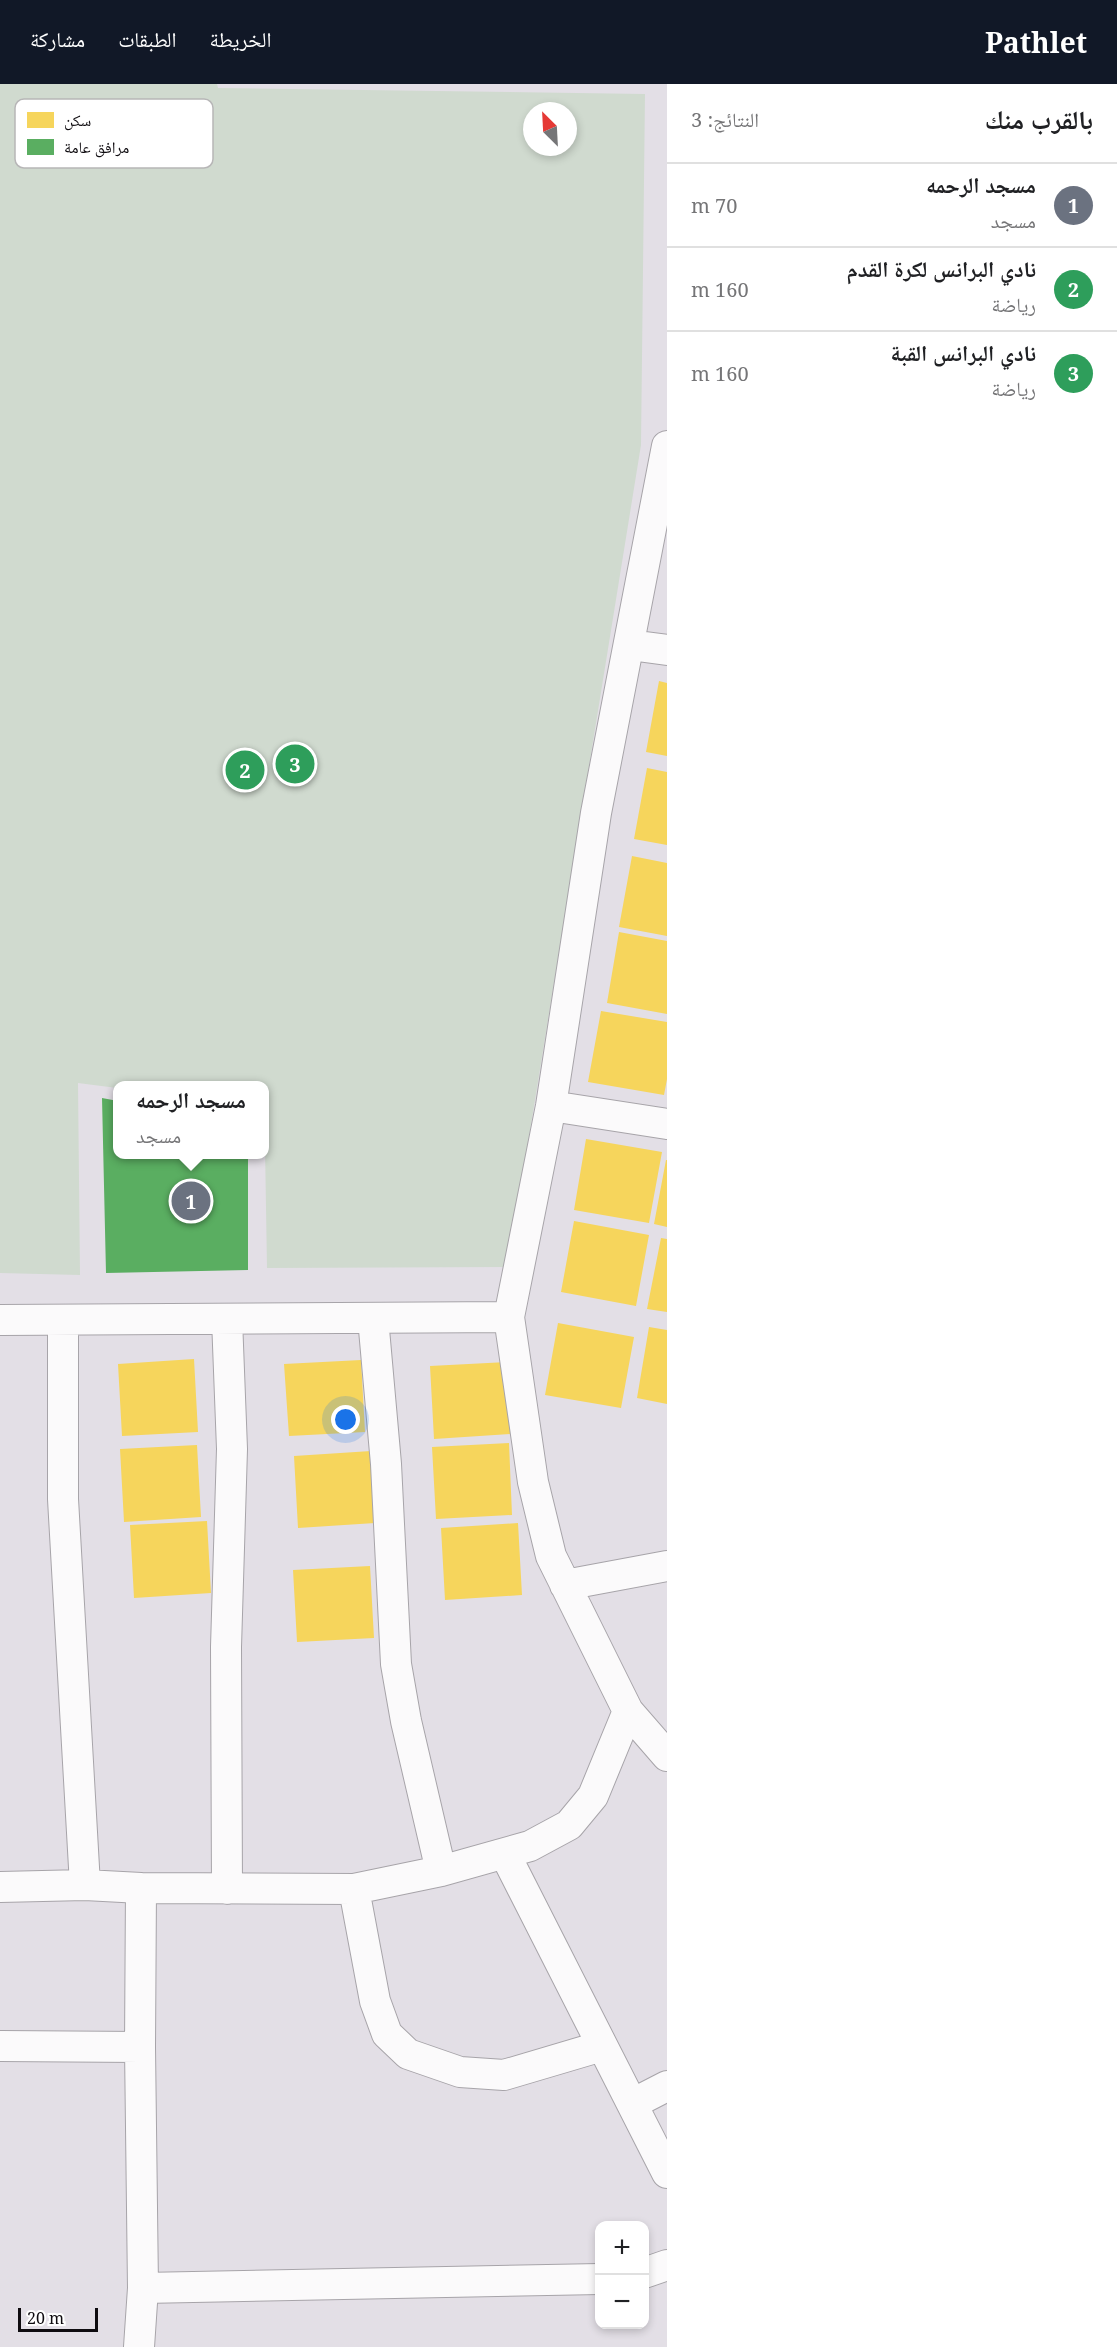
<!DOCTYPE html>
<html lang="ar">
<meta charset="utf-8">
<style>
:root{--surface:#fff;--page:#f6f6f6;--text:#202124;--muted:#757577;--line:#e0e0e0;--accent:#111827}
body{margin:0;font-family:"Noto Serif","Noto Naskh Arabic",serif;background:var(--page);color:var(--text);direction:rtl}
.controls{position:absolute;right:18px;bottom:18px;display:grid;overflow:hidden;border-radius:12px;box-shadow:0 3px 9px #0003}
.controls button{width:54px;height:54px;display:grid;place-items:center;padding:0;border:0;border-bottom:2px solid var(--line);background:var(--surface);color:var(--text);font:30px sans-serif}
.compass{position:absolute;left:523px;top:18px;width:54px;height:54px;border-radius:50%;background:var(--surface);box-shadow:0 3px 9px #0003;rotate:336deg}
.scale{position:absolute;left:18px;bottom:15px;width:80px;box-sizing:border-box;padding-left:6px;border:3px solid #0f0c10;border-top:0;font-size:16px;line-height:21px;white-space:nowrap;color:#0f0c10;-webkit-text-stroke:4px #fff;paint-order:stroke}
.you{position:absolute;left:346px;top:1336px;width:21px;height:21px;margin:-15px;border:4px solid #fff;border-radius:50%;background:#1a73e8;box-shadow:0 0 0 9px #1a73e833}
.badge{display:grid;place-items:center;width:39px;height:39px;border-radius:50%;background:var(--accent);color:#fff;font-size:20px;font-weight:700}
.pin{position:absolute;translate:-50% -50%;border:3px solid #fff;box-shadow:0 2px 6px #0006}
.popup{position:absolute;left:113px;top:997px;width:156px;height:78px;box-sizing:border-box;display:grid;place-content:center;border-radius:12px;background:var(--surface);filter:drop-shadow(0 2px 4px #0005);font-size:20px;white-space:nowrap;color:var(--muted)}
.popup b{font-size:22px;color:var(--text)}
.popup::after{content:'';position:absolute;left:50%;top:100%;margin-left:-12px;border:12px solid transparent;border-top-color:var(--surface)}
.list{margin:0;padding:0;list-style:none}
h2{display:flex;justify-content:space-between;align-items:center;height:78px;margin:0;padding:0 24px;font-size:26px}
h2 small{font-size:20px;font-weight:400;color:var(--muted)}
.list li{display:grid;grid-template-columns:39px 1fr auto;gap:18px;align-items:center;box-sizing:border-box;height:84px;padding:0 24px;border-top:2px solid var(--line)}
.list b{display:block;font-size:22px;white-space:nowrap}
.list p{margin:0;font-size:20px;white-space:nowrap;color:var(--muted)}
.list em{font-size:20px;font-style:normal;color:var(--muted)}
.map{position:relative;flex:none;width:667px;height:2263px;overflow:hidden;direction:ltr}
header{display:flex;align-items:center;gap:36px;box-sizing:border-box;height:84px;padding:0 30px;background:var(--accent);color:#fff}
header strong{font-size:28px}
nav{display:flex;gap:33px;margin-inline-start:auto;font-size:21px}
main{display:flex}
aside{flex:1;background:var(--surface)}
.map>svg:first-child{display:block}
.green{fill:#d0dacf;fill-rule:evenodd}
.homes{fill:#f6d55c}
.public{fill:#5aae61}
.lines{fill:none;stroke-linecap:round;stroke-linejoin:round}
.street-casing{stroke:#a7a4a9;stroke-width:32}
.street{stroke:#fbfafb;stroke-width:30}
.key{fill:#fff;stroke:#b7b6b7;stroke-width:1.5}
.key-label{font-size:16px;fill:#0f0c10}
</style>
<header>
<strong>Pathlet</strong>
<nav><a>الخريطة</a><a>الطبقات</a><a>مشاركة</a></nav>
</header>
<main>
<aside>
<h2>بالقرب منك<small>النتائج: 3</small></h2>
<ul class="list">
<li><span class="badge" style="background:#6b7280">1</span><div><b>مسجد الرحمه</b><p>مسجد</p></div><em>70 m</em></li>
<li><span class="badge" style="background:#2e9e5b">2</span><div><b>نادي البرانس لكرة القدم</b><p>رياضة</p></div><em>160 m</em></li>
<li><span class="badge" style="background:#2e9e5b">3</span><div><b>نادي البرانس القبة</b><p>رياضة</p></div><em>160 m</em></li>
</ul>
</aside>
<div class="map">
<svg width="667" height="2263" viewBox="0 0 667 2263">
<rect width="100%" height="100%" fill="#e3dfe6"/>
<path class="green" d="M0,0H217L218,4L645,10L641,361L508,1183L267,1184L264,1002H118L117,1004L78,999L80,1191L0,1189ZM532,27H568V63H532Z"/>
<path class="homes" d="M659,597L667,599V672L646,668Z
M647,684L667,688V761L634,755Z
M632,772L667,779V852L619,843Z
M619,848L667,857V930L607,919Z
M601,927L667,938V995L664,1011L588,998Z
M586,1055L662,1068L649,1139L574,1126Z
M666,1076H667V1143L654,1140Z
M574,1137L649,1151L636,1222L561,1208Z
M661,1154L667,1155V1228L647,1225Z
M558,1239L634,1253L621,1324L545,1311Z
M649,1243L667,1246V1320L637,1314Z
M194,1275L198,1348L122,1352L118,1280Z
M361,1276L365,1348L289,1352L284,1280Z
M507,1278L511,1350L434,1355L430,1282Z
M509,1359L512,1431L436,1435L432,1363Z
M197,1361L201,1433L124,1438L120,1365Z
M371,1367L375,1439L298,1444L294,1372Z
M207,1437L211,1509L134,1514L130,1441Z
M518,1439L522,1511L445,1516L441,1444Z
M370,1482L374,1554L297,1558L293,1486Z"/>
<path class="public" d="M102,1014L118,1017V1070H248V1186L106,1189Z"/>
<g class="lines">
<g class="street-casing">
<path id="street" d="M630,561L667,566
M551,1022L667,1040
M509,1233L533,1398L551,1472L628,1627L667,1672
M373,1234L386,1380L396,1580L406,1637L441,1787
M0,1236L509,1233L551,1022L596,729L667,362
M63,1236V1415L85,1801
M565,1501L667,1482
M505,1770L667,2089
M0,1803L85,1801L141,1804L140,1963L143,2204L139,2263
M141,1804L354,1805L441,1787L530,1762L569,1741L593,1712L628,1627
M227,1805L226,1563L232,1365L227,1235
M354,1805L375,1917L387,1950L408,1970L460,1988L504,1991L602,1962
M0,1962L140,1963
M632,2020L667,2002
M644,2189L667,2181
M143,2204L600,2195"/>
</g>
<use href="#street" class="street"/>
</g>
<rect x="15" y="15" width="198" height="69" rx="9" class="key"/>
<rect x="27" y="28" width="27" height="16" fill="#f6d55c"/>
<rect x="27" y="55" width="27" height="16" fill="#5aae61"/>
<g class="key-label">
<text x="64" y="42">سكن</text>
<text x="64" y="69">مرافق عامة</text>
</g>
</svg>
<div class="controls">
<button>+</button>
<button>−</button>
</div>
<svg class="compass" viewBox="-18 -18 36 36"><path d="M0-13l5 13h-10z" fill="#e53935"/><path d="M0 13l5-13h-10z" fill="#757577"/></svg>
<div class="scale">20 m</div>
<div class="you"></div>
<div class="pin badge" style="left:191px;top:1117px;background:#6b7280">1</div>
<div class="popup"><b>مسجد الرحمه</b>مسجد</div>
<div class="pin badge" style="left:245px;top:686px;background:#2e9e5b">2</div>
<div class="pin badge" style="left:295px;top:680px;background:#2e9e5b">3</div>
</div>
</main>
